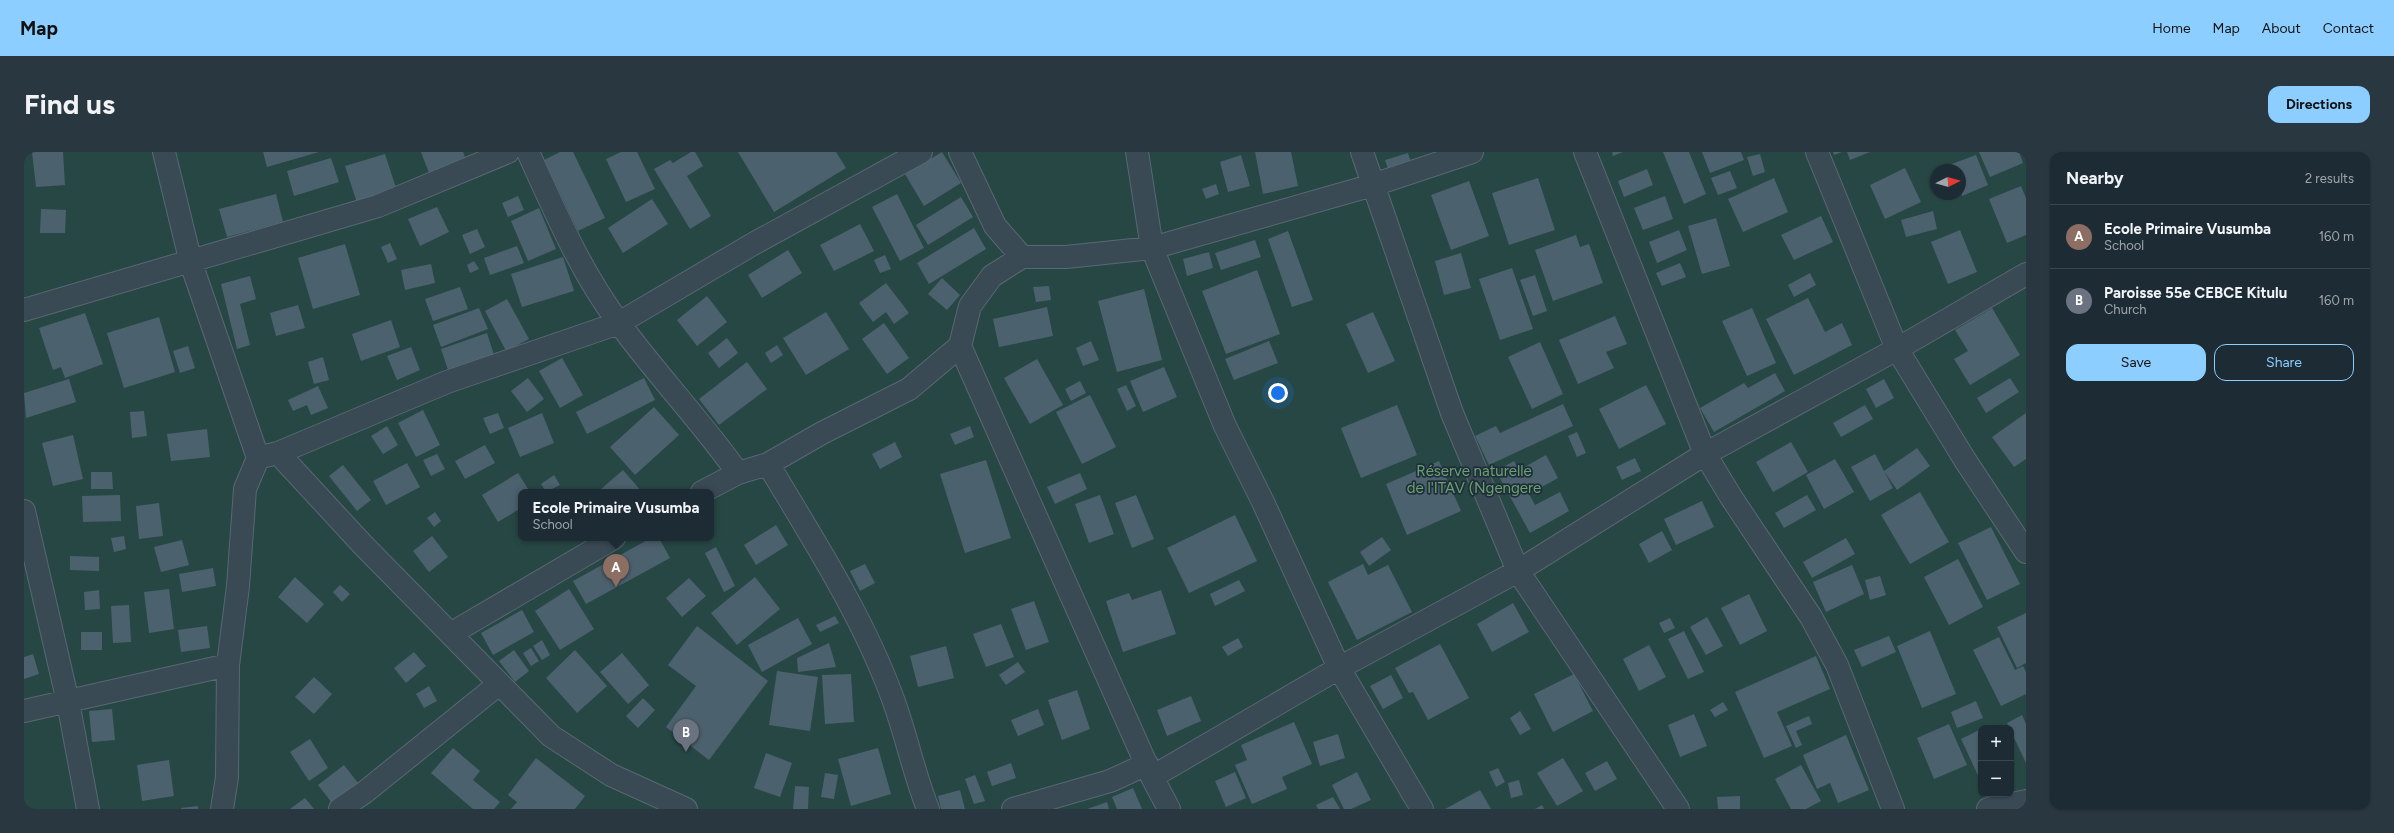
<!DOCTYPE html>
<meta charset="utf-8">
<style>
:root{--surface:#1c2b34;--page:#293740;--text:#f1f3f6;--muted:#a0a7ac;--line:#3a474f;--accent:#8cceff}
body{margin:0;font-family:Figtree,sans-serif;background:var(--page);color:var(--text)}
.controls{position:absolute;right:12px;bottom:12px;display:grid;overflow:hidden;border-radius:8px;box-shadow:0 1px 3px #0004}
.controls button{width:36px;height:36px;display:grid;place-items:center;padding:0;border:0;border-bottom:1px solid var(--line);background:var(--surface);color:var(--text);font:20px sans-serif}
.compass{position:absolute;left:1906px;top:12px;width:36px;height:36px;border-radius:50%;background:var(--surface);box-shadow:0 1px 3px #0004;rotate:85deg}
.you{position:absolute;left:1254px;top:241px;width:14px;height:14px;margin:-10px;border:3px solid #fff;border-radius:50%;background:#1a73e8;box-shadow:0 0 0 6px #1a73e833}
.badge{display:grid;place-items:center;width:26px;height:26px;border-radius:50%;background:var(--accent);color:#fff;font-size:13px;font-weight:700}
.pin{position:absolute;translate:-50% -33px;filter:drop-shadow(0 1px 2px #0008)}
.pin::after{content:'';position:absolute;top:21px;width:14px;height:12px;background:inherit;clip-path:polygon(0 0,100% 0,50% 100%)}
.popup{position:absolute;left:494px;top:337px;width:196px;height:52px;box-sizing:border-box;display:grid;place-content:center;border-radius:8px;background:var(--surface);filter:drop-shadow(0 1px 3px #0005);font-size:13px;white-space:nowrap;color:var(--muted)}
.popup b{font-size:15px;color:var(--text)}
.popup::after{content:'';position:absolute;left:50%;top:100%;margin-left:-8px;border:8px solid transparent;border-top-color:var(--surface)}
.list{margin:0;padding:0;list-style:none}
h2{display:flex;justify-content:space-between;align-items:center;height:52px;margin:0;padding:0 16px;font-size:17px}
h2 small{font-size:13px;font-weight:400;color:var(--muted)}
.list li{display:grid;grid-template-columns:26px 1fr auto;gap:12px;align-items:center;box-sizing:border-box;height:64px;padding:0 16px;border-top:1px solid var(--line)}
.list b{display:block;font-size:15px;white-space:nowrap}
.list p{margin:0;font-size:13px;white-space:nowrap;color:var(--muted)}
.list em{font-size:13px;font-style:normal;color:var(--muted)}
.actions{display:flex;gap:8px;padding:12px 16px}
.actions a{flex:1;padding:9px 0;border:1px solid var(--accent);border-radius:12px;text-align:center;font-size:14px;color:var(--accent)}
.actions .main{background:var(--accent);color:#111}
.map{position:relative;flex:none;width:2002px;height:657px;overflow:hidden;border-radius:12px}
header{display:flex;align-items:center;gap:24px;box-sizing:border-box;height:56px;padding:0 20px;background:var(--accent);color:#111}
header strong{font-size:19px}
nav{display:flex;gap:22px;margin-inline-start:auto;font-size:14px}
.intro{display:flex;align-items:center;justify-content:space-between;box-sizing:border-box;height:96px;padding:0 24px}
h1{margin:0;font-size:28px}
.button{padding:10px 18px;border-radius:12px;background:var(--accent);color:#111;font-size:14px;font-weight:700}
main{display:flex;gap:24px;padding:0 24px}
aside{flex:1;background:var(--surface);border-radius:12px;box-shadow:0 1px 3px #0004}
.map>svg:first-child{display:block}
.green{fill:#274745;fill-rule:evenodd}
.building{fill:#4c616e}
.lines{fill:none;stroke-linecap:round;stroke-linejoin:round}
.street-casing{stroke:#586872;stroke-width:24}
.street{stroke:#3a4a55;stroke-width:22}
.labels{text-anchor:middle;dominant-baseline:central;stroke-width:3.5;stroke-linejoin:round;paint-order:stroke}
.park-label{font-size:15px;fill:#6da16f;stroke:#1e2f3b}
</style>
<header>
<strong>Map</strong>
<nav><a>Home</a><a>Map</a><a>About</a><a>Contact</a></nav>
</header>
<div class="intro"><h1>Find us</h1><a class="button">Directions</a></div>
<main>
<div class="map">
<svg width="2002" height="657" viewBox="0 0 2002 657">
<rect width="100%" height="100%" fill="#253946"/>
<path class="green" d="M0,0H2002V657H0ZM1912,18H1936V42H1912ZM497,340H687V386H497ZM1957,576H1987V642H1957Z"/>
<path class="building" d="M8,0H39L41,33L12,35Z
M239,0H295L243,15Z
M397,0H439L441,5L405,21Z
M536,0H549L581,66L554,79L520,8Z
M597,0H613L631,37L602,50L582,7Z
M667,0H671L679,14L663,24L687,64L666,77L630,17L646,8L649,11Z
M714,0H812L822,16L750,60Z
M918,0L937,31L900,54L881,22Z
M1231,0H1267L1274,34L1239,42Z
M1588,0H1599L1589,4Z
M1639,0H1665L1682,42L1660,52Z
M1678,0H1717L1720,8L1686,21Z
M1809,0H1818L1810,3Z
M1823,0H1846L1826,8Z
M1955,0H1995L1999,11L1966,25Z
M1384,1L1388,13L1365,20L1361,8Z
M361,2L373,39L333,51L321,14Z
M1736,2L1741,20L1729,24L1723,5Z
M1217,3L1226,34L1204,40L1196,10Z
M1952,3L1964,33L1938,44L1936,18H1927L1925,13Z
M307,6L315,30L270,44L263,19Z
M1881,16L1897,50L1861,67L1846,33Z
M1623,17L1629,33L1600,45L1594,29Z
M1706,19L1713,36L1694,43L1687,26Z
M1514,26L1531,78L1485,93L1468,41Z
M1750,26L1764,60L1719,80L1704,47Z
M1445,29L1465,84L1427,98L1407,43Z
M1192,32L1195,42L1182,47L1178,37Z
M1997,34L2002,46V83L1983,91L1965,47Z
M252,42L259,70L203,85L195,57Z
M873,42L900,96L876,109L848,55Z
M494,44L500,58L484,65L478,51Z
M1641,44L1649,67L1619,78L1610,56Z
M937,45L949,65L904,93L892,73Z
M628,47L644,72L599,101L584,76Z
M413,55L425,80L396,94L384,67Z
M515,56L532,97L504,109L487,69Z
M17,57L42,58L41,81H16Z
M1909,59L1913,77L1882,85L1877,68Z
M1797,64L1809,90L1770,108L1757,83Z
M1692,66L1706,114L1678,122L1664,74Z
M836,72L850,99L810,119L796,93Z
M950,76L962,97L905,132L893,111Z
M453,77L461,95L446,102L438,83Z
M1655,78L1663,98L1633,111L1625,90Z
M1936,78L1953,120L1924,132L1907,90Z
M1264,79L1289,148L1268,155L1244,87Z
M1552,83L1556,95L1565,92L1579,131L1529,149L1511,98Z
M1231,88L1237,105L1197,118L1191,101Z
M366,91L373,107L364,111L357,95Z
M321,92L336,143L289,157L274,106Z
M493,94L500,111L466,123L460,106Z
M764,98L778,121L738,146L724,123Z
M1185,100L1189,116L1163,124L1159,107Z
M1437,101L1447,136L1420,143L1411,109Z
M861,103L867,117L856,121L850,108Z
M539,105L550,139L498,155L487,122Z
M450,109L455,117L446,121L443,113Z
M1656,111L1662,125L1638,134L1632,121Z
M407,112L411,131L381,138L377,118Z
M1488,116L1509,177L1476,188L1455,127Z
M1233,118L1256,182L1202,202L1178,139Z
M1786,121L1792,133L1770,145L1764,133Z
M1511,123L1523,159L1509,164L1496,128Z
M226,124L232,147L216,152L226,193L213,197L197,132Z
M918,126L936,143L923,158L904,142Z
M862,131L885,161L870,172L862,160L849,170L835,151Z
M1025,134L1027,148L1012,150L1009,135Z
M436,135L444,157L409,169L401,147Z
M1120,137L1138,208L1093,220L1074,149Z
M683,144L703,170L673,194L653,168Z
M1784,146L1801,180L1818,171L1828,193L1770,223L1742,167Z
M483,147L505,187L482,199L461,159Z
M274,153L281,176L252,184L246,161Z
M1023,155L1029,184L975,195L969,167Z
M455,156L464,177L417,195L409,173Z
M1728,156L1752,211L1723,224L1698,169Z
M1968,156L1996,203L1946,233L1930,207L1944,199L1931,178Z
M802,160L825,197L782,223L759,186Z
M1349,160L1371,209L1344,221L1322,172Z
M61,161L79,212L41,226L37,215L29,218L15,176Z
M1591,164L1603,192L1582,200L1590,216L1554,232L1535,188Z
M135,165L151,220L100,236L83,181Z
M367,168L376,195L337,209L328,182Z
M860,171L885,206L863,222L838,187Z
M463,181L471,206L425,221L417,197Z
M703,186L714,201L695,216L684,201Z
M1067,189L1075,208L1059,214L1052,196Z
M1245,189L1254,211L1210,228L1201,207Z
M1516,190L1539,242L1508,257L1484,205Z
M753,193L759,203L747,211L741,201Z
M164,194L171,216L156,221L149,199Z
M387,195L396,218L373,228L363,204Z
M299,205L305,228L290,232L284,210Z
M538,206L559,243L536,256L515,219Z
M1013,207L1039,253L1006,272L980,226Z
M723,210L743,237L695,273L675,247Z
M1140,215L1153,245L1119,260L1106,229Z
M1751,221L1761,239L1690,280L1676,256L1720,231L1724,236Z
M504,226L520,247L503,260L487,239Z
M620,226L631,248L563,282L552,260Z
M1986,226L1995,240L1962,261L1953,246Z
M45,227L52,250L2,266L0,241Z
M1860,227L1870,246L1852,256L1842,237Z
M1056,229L1062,241L1047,249L1041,237Z
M1102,233L1112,254L1103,259L1093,237Z
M1622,233L1642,272L1595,297L1575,257Z
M294,234L304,256L287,263L283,253L269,259L264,248Z
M1066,243L1092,295L1058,312L1032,260Z
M1539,252L1549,274L1465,313L1451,284L1472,274L1476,281Z
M1373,253L1393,303L1337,326L1317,276Z
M1841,253L1849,267L1817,285L1809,271Z
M630,255L655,283L611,323L586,295Z
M399,258L416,293L392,305L374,271Z
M120,259L123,284L108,286L106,260Z
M474,261L480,276L466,282L459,266Z
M518,261L530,291L496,305L484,276Z
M2002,261V307L1990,315L1968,285Z
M363,274L374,293L359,302L347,284Z
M946,274L950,285L931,293L926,282Z
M183,277L186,305L147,309L143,282Z
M1553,280L1562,301L1553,305L1544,284Z
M49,283L59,327L29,334L18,291Z
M871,290L878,305L856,317L848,302Z
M1767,290L1784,320L1749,340L1732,310Z
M461,293L471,311L441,327L431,309Z
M1893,296L1906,314L1873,338L1860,319Z
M413,302L421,317L407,324L399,308Z
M1851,302L1869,336L1846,349L1827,315Z
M1522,303L1534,326L1505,342L1511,353L1536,340L1545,359L1506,381L1472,319L1490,309L1495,318Z
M1611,306L1617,319L1598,328L1592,315Z
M1811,307L1830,340L1800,357L1782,323Z
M962,308L987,386L941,401L916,322Z
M1415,309L1437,359L1383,383L1362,332Z
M383,311L396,335L362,353L349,329Z
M319,313L347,348L333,359L305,324Z
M599,318L618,340H578L576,338Z
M67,320H88L89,337H67Z
M494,321L506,340H497V356L474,370L458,343Z
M1056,321L1063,337L1031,352L1023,335Z
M530,323L536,333L522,340L517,332Z
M1896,340L1925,390L1886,412L1857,363Z
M96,343L97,369L59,370L58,344Z
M1076,343L1090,382L1065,391L1051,352Z
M1112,343L1130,387L1108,396L1091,351Z
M1783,343L1792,358L1760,376L1751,361Z
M1678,349L1690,375L1652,393L1640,367Z
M135,351L139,384L115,387L112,354Z
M411,360L417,369L410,375L403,366Z
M1211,363L1233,409L1165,441L1143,396Z
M752,373L764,393L732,413L720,393Z
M1967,375L1996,432L1963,448L1934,391Z
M1638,379L1648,398L1625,411L1615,392Z
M100,384L102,397L90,400L87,386Z
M408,384L424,405L405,420L389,399Z
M1358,385L1367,398L1345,414L1336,400Z
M627,386H635L646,406L562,452L549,429Z
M1822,386L1831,402L1788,426L1779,410Z
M158,388L165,413L137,420L130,395Z
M692,395L711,434L700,440L681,401Z
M46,404L75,405V419L46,418Z
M1934,407L1959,455L1925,473L1900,425Z
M841,412L851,431L836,439L826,419Z
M1339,412L1344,423L1364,413L1388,460L1333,488L1304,430Z
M1828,413L1840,442L1802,460L1789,430Z
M189,416L192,434L158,440L155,422Z
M1856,424L1862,443L1846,448L1841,428Z
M271,425L300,452L283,471L254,445Z
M731,425L756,457L713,493L687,461Z
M665,426L682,444L658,465L642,446Z
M1215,428L1221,439L1191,454L1186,442Z
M316,433L326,442L318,450L309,440Z
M145,437L150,477L125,481L120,440Z
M545,437L570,477L536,498L511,459Z
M75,438L76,457L61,458L60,440Z
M1137,438L1152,482L1099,500L1082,449L1105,441L1108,448Z
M1725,442L1743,479L1716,493L1697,456Z
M1010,449L1025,490L1002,498L987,457Z
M1489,451L1505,480L1468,500L1453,472Z
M105,453L107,490L89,491L87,454Z
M498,458L510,480L469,503L457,481Z
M2002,461V511L1993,516L1973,475Z
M811,464L815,471L796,480L792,473Z
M1683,465L1699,494L1682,503L1666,475Z
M774,466L788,492L738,520L724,493Z
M1646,466L1651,476L1640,481L1635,471Z
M977,472L990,505L962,515L949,482Z
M183,474L186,496L157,500L154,478Z
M673,474L744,529L685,608L642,575L672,534L644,513Z
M1660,479L1680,520L1664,527L1644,487Z
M1906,479L1932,542L1898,556L1873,494Z
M57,480H78V498H57Z
M1865,484L1872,500L1838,515L1830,498Z
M1975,485L1991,518L1999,514L2002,520V542L1977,554L1949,498Z
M1214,486L1219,495L1204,504L1198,495Z
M518,488L526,503L518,508L509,494Z
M805,491L812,515L774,520L773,506Z
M1416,492L1445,546L1404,568L1389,540L1385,541L1371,516Z
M1625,493L1642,525L1615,539L1599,507Z
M922,494L930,526L894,535L886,504Z
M507,496L515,509L507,514L499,501Z
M490,498L505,519L491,530L475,509Z
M551,498L583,534L553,561L522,526Z
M390,500L402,514L382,531L370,516Z
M598,501L625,533L604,552L576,520Z
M9,502L15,522L0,527V505Z
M1792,504L1806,537L1753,560L1768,594L1740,606L1711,540Z
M994,510L1001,520L982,533L975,523Z
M753,519L794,525L786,579L745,573Z
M827,522L830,570L801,572L798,523Z
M1550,522L1569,559L1529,580L1510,542Z
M1367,523L1379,546L1359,557L1346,534Z
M290,525L308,542L290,562L271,545Z
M405,534L413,549L400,556L392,542Z
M1053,538L1066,577L1038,588L1024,548Z
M1167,544L1177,569L1143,584L1133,558Z
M619,546L631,558L614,576L602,564Z
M1952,549L1959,566L1933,576L1927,560Z
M1699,550L1704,558L1691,565L1686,558Z
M88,557L91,588L68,590L65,559Z
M1014,557L1020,573L994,584L987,568Z
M1496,559L1507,577L1496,583L1486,566Z
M1670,562L1683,594L1656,605L1644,573Z
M1998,563L2002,572V611L1983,571Z
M1785,564L1788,572L1772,579L1778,593L1772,596L1762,574Z
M1270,570L1288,612L1258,625L1263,637L1228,652L1211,613L1223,608L1217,593Z
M1925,572L1943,613L1910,627L1893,586Z
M1957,577V630L1937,587Z
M1314,582L1321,606L1296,614L1289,590Z
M1822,583L1845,638L1814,651L1806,631L1793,637L1779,603Z
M286,587L304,616L285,629L266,600Z
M429,596L456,619L449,628L476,650L470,657H449L407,621Z
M854,596L867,642L827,654L814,607Z
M742,601L768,611L756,645L730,636Z
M512,606L561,644L551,657H487L493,650L484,643Z
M1539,606L1559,639L1533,654L1513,621Z
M145,608L150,644L118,649L113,613Z
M1583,609L1593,627L1571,639L1561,621Z
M987,611L992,626L968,634L963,620Z
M320,613L334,631L308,651L294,633Z
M1777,613L1797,649L1782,657H1767L1751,627Z
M1474,616L1481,630L1472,635L1465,620Z
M1211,620L1222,646L1202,655L1191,629Z
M1333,620L1347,648L1327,657H1320L1308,633Z
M801,621L814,623L810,647L797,645Z
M951,623L961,649L950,652L941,627Z
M1495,628L1499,643L1487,646L1484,631Z
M771,634L785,635L784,657H769Z
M1109,636L1118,657H1093L1088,645Z
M936,638L941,657H917L914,644Z
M1456,638L1467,657H1421Z
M1716,644V657H1694L1693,645Z
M1309,645L1316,657H1294L1292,653Z
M281,646L290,657H266Z
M1083,650L1085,657H1063Z
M1518,653L1520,657H1511Z
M174,654V657H157V656Z"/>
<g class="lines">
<g class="street-casing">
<path id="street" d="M140,0L167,111L234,306L221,337L214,434L204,513L203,625L198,657
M504,0C531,59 556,119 595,171C633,223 677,269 714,321
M936,0L971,74L998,105H1042L1128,96L1349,33L1448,0
M1113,0L1128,96L1201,274L1239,350L1315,516L1398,657
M1338,0L1428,261L1494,419L1654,657
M1561,0L1681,302L1707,345L1787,465L1813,513L1869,657
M1793,0L1873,197L1941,308L2002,400
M0,158L354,54L484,0
M936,194L1128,625L1145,657
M254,301L423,230L595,171L729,92L897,0
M241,304L254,301L339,393L527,584L587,623L662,657
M744,312C789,387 841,468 870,550C883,586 890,622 904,657
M678,340L714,321L744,312L798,281L885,237L936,194L946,154L968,124L998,105
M0,359L44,550L64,657
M428,481L590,386
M0,559L204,513
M1128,625L1315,516L1494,419L1681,302L1873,197L2002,122
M316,657L341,640L475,532
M989,657L1086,629L1123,612
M1964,657L2002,649"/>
</g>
<use href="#street" class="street"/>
</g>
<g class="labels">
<g class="park-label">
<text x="1450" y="319">Réserve naturelle<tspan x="1450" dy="17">de l'ITAV (Ngengere</tspan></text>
</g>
</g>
</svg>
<div class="controls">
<button>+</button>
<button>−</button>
</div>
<svg class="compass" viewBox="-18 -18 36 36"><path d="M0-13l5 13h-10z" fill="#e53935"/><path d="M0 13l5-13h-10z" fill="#a0a7ac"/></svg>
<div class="you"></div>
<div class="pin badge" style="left:592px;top:435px;background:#8d6e63">A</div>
<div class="popup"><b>Ecole Primaire Vusumba</b>School</div>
<div class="pin badge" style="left:662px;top:600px;background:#6b7280">B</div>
</div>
<aside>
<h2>Nearby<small>2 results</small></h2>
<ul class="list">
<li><span class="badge" style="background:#8d6e63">A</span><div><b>Ecole Primaire Vusumba</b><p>School</p></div><em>160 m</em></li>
<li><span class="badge" style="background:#6b7280">B</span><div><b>Paroisse 55e CEBCE Kitulu</b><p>Church</p></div><em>160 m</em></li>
</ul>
<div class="actions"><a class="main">Save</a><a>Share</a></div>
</aside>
</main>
